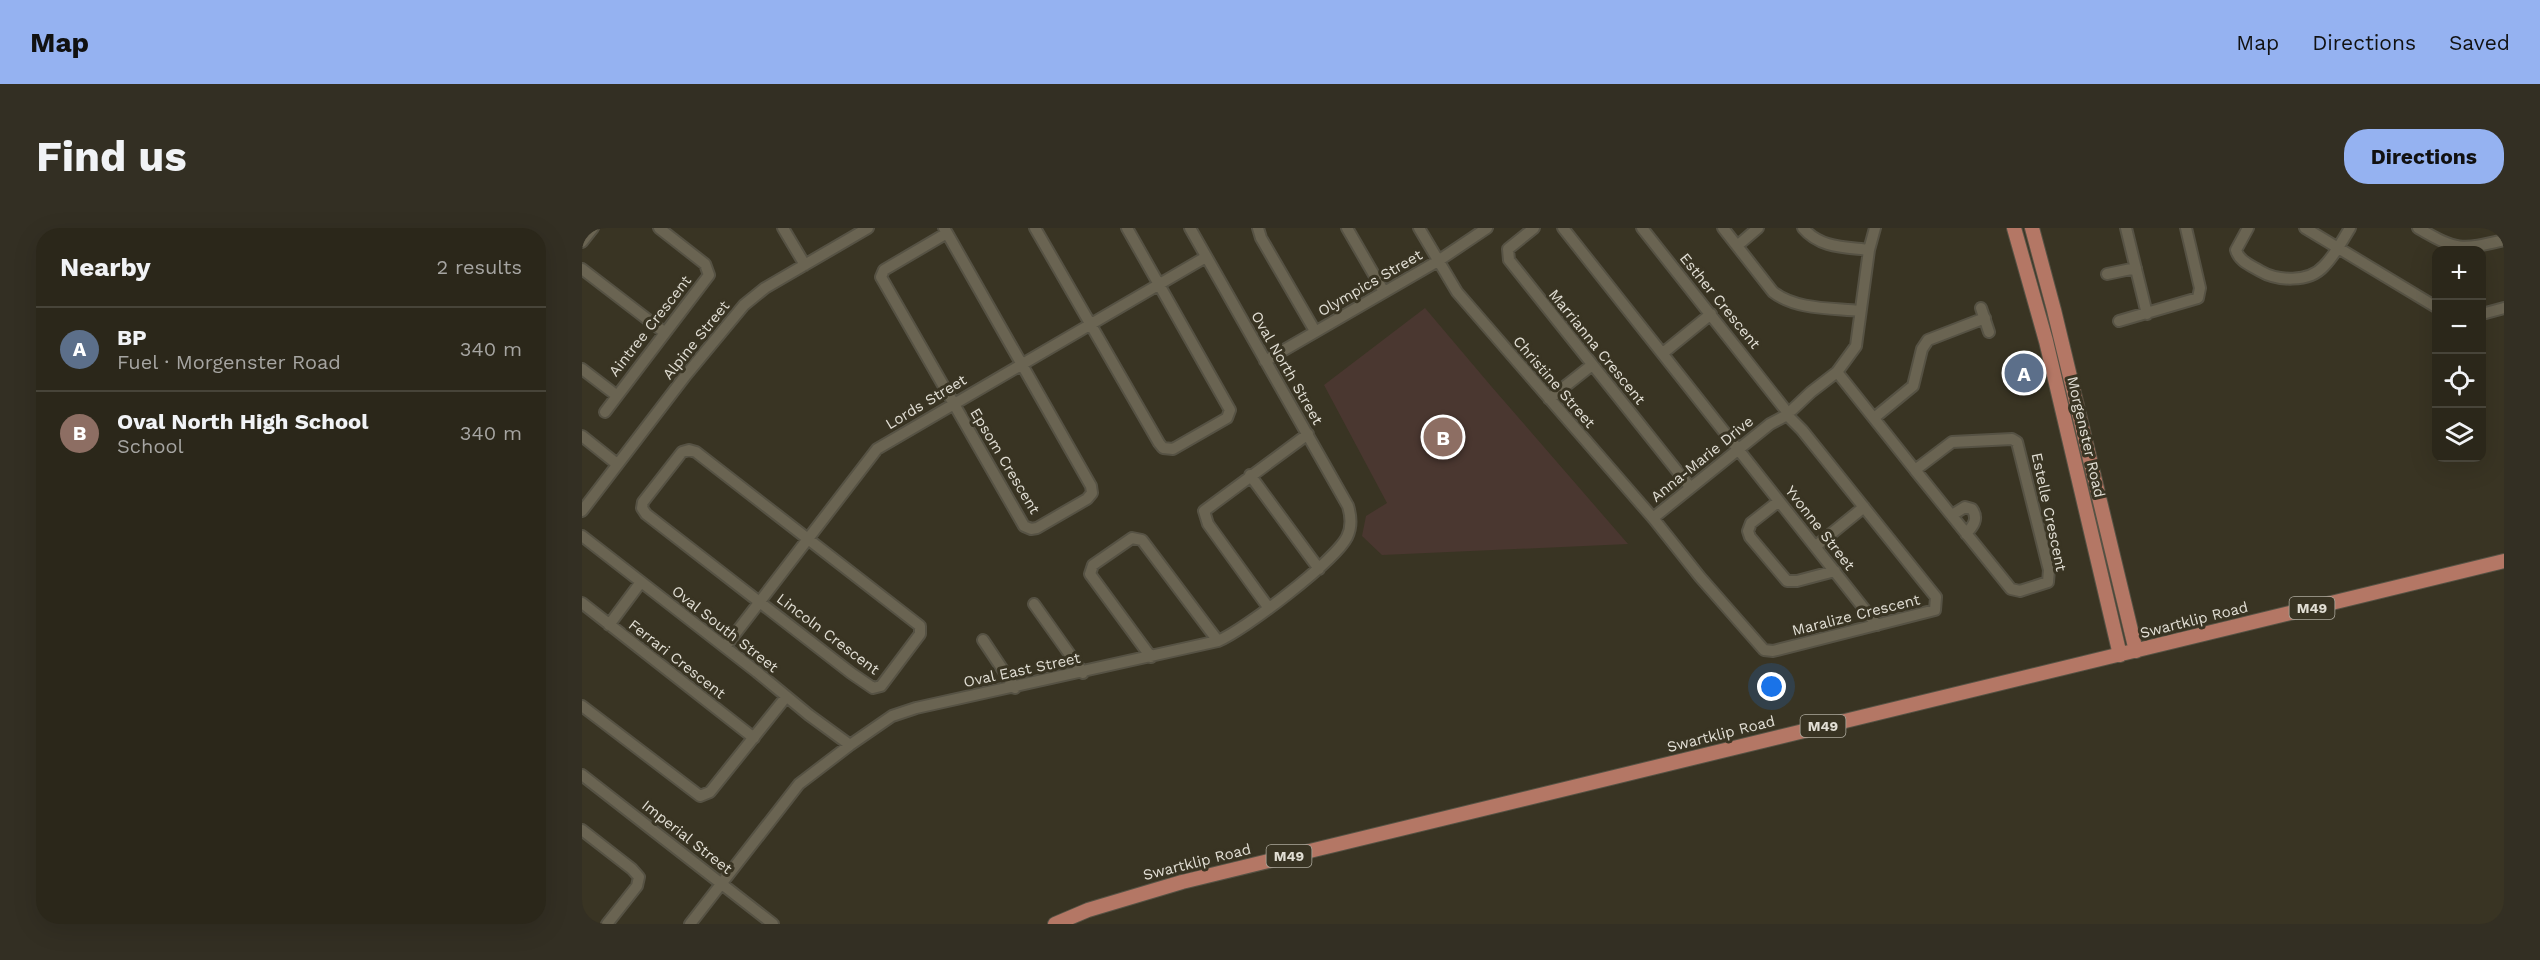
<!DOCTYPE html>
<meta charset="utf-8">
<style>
:root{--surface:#2b271a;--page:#332f23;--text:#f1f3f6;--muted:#a6a5a2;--line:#474439;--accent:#95b2f1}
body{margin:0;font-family:"Work Sans",sans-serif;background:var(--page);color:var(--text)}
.controls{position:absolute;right:18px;top:18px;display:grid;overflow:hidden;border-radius:12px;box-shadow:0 6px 24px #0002}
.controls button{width:54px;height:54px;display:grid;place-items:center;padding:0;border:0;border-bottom:2px solid var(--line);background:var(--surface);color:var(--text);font:30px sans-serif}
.you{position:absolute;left:1190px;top:459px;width:21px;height:21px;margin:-15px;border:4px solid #fff;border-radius:50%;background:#1a73e8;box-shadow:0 0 0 9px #1a73e833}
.badge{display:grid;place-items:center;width:39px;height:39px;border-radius:50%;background:var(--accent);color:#fff;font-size:20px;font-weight:700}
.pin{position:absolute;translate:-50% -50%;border:3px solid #fff;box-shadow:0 2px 6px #0006}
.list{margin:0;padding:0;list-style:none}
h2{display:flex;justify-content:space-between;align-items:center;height:78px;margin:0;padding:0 24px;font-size:26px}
h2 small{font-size:20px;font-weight:400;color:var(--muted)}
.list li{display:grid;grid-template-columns:39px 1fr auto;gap:18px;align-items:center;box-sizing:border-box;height:84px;padding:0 24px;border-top:2px solid var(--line)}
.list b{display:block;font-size:22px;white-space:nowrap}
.list p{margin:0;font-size:20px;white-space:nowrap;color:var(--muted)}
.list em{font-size:20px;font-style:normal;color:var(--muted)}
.icon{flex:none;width:33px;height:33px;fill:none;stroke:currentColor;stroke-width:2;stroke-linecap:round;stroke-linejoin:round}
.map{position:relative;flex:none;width:1922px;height:696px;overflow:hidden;border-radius:24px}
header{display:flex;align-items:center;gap:36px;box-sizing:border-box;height:84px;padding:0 30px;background:var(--accent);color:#111}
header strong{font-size:28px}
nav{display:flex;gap:33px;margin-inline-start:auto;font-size:21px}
.intro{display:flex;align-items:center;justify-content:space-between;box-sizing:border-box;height:144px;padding:0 36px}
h1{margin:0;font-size:42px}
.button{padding:15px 27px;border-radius:24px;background:var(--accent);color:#111;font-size:21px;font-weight:700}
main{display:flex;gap:36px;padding:0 36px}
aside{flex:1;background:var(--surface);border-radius:24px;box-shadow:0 6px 24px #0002}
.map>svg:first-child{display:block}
.education{fill:#4a3730}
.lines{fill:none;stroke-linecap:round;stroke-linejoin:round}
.minor-casing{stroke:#565244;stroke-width:14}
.major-casing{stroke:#565244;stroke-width:16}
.minor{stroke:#6a6452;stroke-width:10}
.major{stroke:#b47765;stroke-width:14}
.labels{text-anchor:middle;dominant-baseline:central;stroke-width:6;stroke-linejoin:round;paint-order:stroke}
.shield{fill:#393423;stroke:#afab9f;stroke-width:1.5}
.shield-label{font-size:14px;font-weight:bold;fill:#e1ded4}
.street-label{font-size:15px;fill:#e1ded4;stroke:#393423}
</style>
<header>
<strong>Map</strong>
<nav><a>Map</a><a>Directions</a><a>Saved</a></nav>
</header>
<div class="intro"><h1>Find us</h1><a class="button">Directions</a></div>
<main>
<aside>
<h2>Nearby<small>2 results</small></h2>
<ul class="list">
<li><span class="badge" style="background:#5c6f8a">A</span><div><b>BP</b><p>Fuel · Morgenster Road</p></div><em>340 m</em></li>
<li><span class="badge" style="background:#8d6e63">B</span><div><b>Oval North High School</b><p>School</p></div><em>340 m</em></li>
</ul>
</aside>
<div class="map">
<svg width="1922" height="696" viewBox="0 0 1922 696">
<rect width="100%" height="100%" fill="#393423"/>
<path class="education" d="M843,80L909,158L1046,316L800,327L780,308L784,288L805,275L742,157Z"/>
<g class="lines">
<g class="minor-casing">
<path id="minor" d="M201,0L223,37
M362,0L365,5L509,258L510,265L505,271L455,300L449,301L442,298L299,49L302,42L365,5
M453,0L577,215L581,220L591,221L645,190L648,182L545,0
M676,0L679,10L733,103
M765,0L802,64
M837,0L875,64L1071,290L1118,349L1182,422L1191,423L1353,382L1354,369L1220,202L1205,187
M952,0L926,21L927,32L1108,259
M981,0L1295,397
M1060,0L1202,180
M1141,0L1191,64C1214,82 1250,80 1278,83
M1221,0C1238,20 1262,19 1287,22
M1544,0L1565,86
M1666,0L1654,22C1657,33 1668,37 1678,43C1695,53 1727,55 1742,38C1753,27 1760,13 1768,0
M1723,0L1854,79
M1836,0C1875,23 1879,22 1922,12
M0,14L11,0
M1155,18L1176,0
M0,41L82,104
M1525,46L1554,40
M1399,80L1407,104
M1900,86L1922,80
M1537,93L1616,70L1618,60L1604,0
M1081,125L1129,86
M683,133L856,33L905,0
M0,141L34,167
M1255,144L1333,242L1370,214L1430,211L1435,214L1467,342L1466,354L1438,363L1429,361L1333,242
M967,171L1010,137
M1210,182L1229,164L1255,144L1274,118L1287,22L1293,0
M23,184L127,47L123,36L77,0
M1292,190L1331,158L1340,121L1346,112L1403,90
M0,208L35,236
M107,222L114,224L338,398V406L299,458L291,460L269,445L64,286L60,280L61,274L100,224Z
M668,247L737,341
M1197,273L1169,295L1166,303L1168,309L1205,353H1215L1253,343
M0,283L104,147L162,77L183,60L286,0
M1370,287L1383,279L1390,281C1397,291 1391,298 1384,306
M1071,290L1188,196L1205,187
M0,308L175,444L227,487L268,517
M1234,318L1282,279
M0,375L172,510
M452,376L501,445
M686,379L626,296L622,283L726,206
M27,397L59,354
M401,412L433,460
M143,419L295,221L624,29
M569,429L508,346L511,337L550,310L560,312L636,413
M0,478L118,568L128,564L204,469
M0,547L191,696
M0,602L50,641L57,649L55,658L25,696
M108,696L217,556L268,517L310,488L334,480L636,413C661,403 753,333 765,309C770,299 769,288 766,278L608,0"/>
</g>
<g class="major-casing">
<path id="major" d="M1432,0L1464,113L1538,427
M1450,0L1472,82L1554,423
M473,696L506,682L600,654L1922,333"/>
</g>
<use href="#minor" class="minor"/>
<use href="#major" class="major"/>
</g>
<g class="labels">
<g class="shield">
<rect x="1707.5" y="369" width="45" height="22" rx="4.5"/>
<rect x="1218.5" y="487" width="45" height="22" rx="4.5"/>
<rect x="684.5" y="617" width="45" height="22" rx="4.5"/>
</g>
<g class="shield-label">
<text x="1730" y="380">M49</text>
<text x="1241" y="498">M49</text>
<text x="707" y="628">M49</text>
</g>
<g class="street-label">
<text transform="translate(788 55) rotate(-30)">Olympics Street</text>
<text transform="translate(1138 73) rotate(51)">Esther Crescent</text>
<text transform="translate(68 98) rotate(-52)">Aintree Crescent</text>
<text transform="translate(114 112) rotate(-51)">Alpine Street</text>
<text transform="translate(1015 119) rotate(51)">Marrianna Crescent</text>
<text transform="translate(705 140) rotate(60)">Oval North Street</text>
<text transform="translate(972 154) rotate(49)">Christine Street</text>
<text transform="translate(344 174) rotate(-31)">Lords Street</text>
<text transform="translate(1504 209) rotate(77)">Morgenster Road</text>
<text transform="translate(1120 231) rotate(-39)">Anna-Marie Drive</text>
<text transform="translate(423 233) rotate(59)">Epsom Crescent</text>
<text transform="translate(1467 284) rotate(78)">Estelle Crescent</text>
<text transform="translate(1238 300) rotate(52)">Yvonne Street</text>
<text transform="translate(1274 387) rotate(-14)">Maralize Crescent</text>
<text transform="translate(1612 392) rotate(-14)">Swartklip Road</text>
<text transform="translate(143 401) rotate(38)">Oval South Street</text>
<text transform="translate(246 406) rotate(37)">Lincoln Crescent</text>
<text transform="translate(95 431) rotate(38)">Ferrari Crescent</text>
<text transform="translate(440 442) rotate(-12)">Oval East Street</text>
<text transform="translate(1139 506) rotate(-14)">Swartklip Road</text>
<text transform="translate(105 609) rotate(38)">Imperial Street</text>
<text transform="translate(615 634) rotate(-14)">Swartklip Road</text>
</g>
</g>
</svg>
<div class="controls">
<button>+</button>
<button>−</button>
<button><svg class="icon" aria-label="locate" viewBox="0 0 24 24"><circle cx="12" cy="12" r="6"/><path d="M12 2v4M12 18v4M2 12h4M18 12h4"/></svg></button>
<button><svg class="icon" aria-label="layers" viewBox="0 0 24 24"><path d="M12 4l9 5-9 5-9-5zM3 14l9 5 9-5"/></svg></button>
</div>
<div class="you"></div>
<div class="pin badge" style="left:1442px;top:145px;background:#5c6f8a">A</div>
<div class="pin badge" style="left:861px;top:209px;background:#8d6e63">B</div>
</div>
</main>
